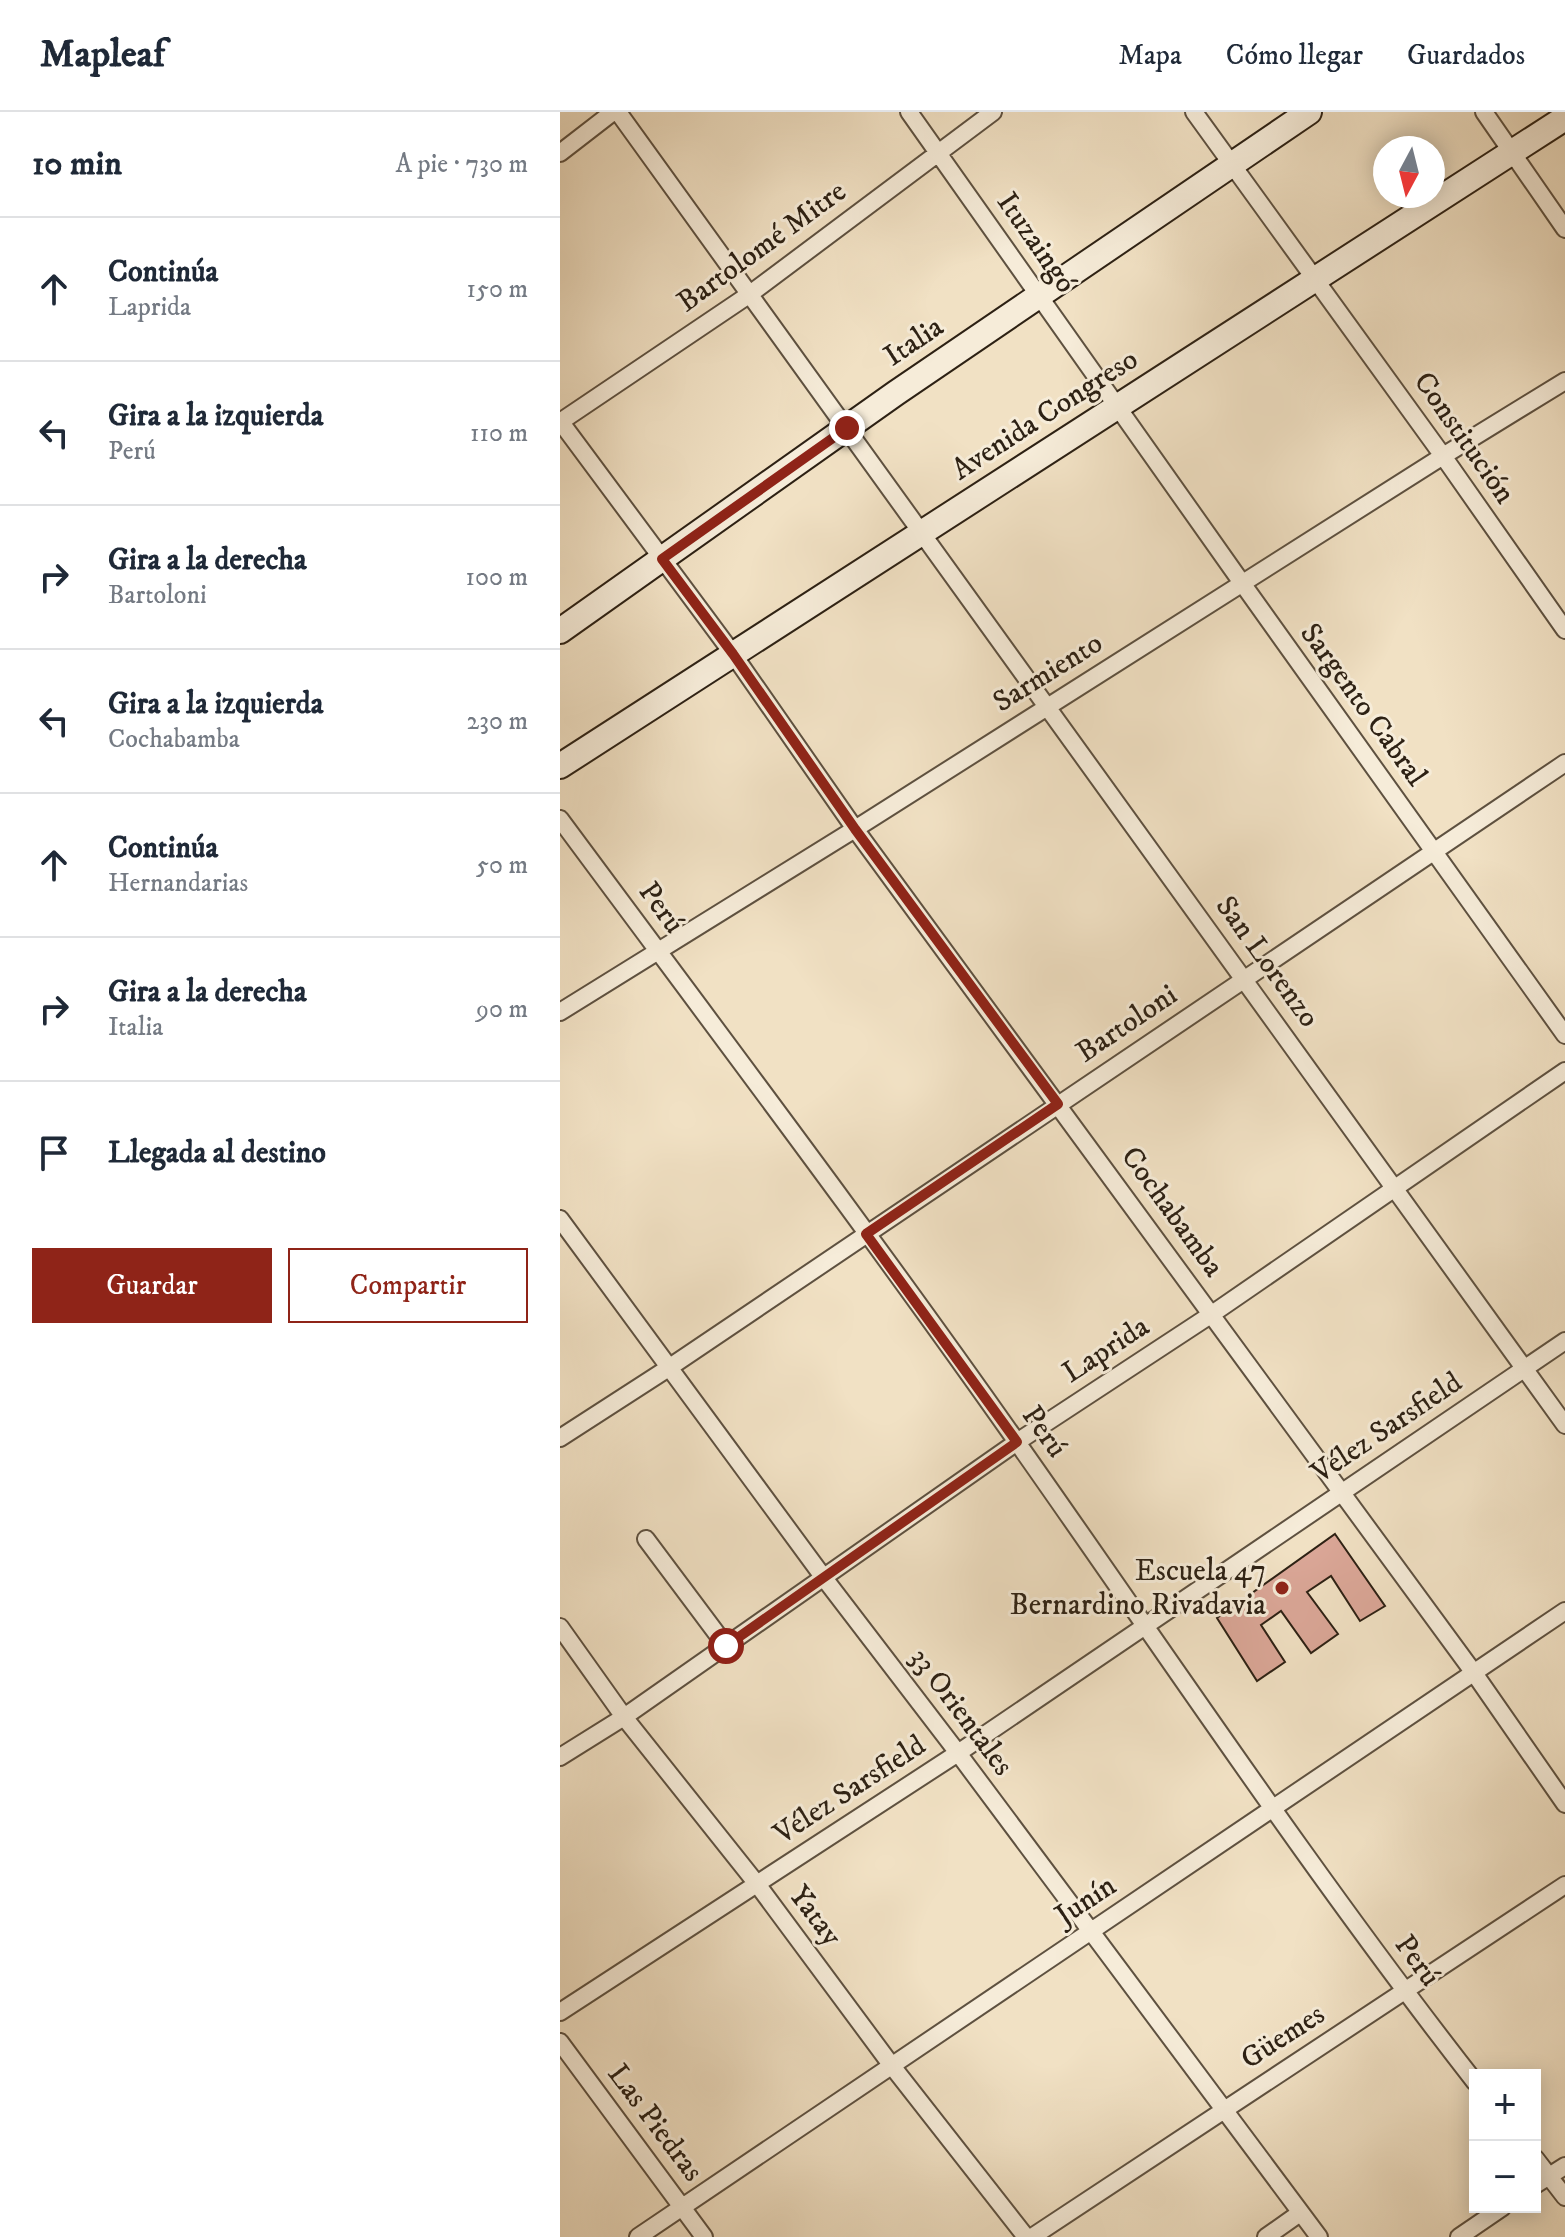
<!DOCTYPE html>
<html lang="es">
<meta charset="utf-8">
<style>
:root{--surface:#fff;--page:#f2f2f3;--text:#1f2937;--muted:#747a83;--line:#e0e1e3;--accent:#8f2418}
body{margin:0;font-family:"IM FELL DW Pica",serif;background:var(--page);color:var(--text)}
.controls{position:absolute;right:24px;bottom:24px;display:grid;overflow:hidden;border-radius:0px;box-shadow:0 4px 20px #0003}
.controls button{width:72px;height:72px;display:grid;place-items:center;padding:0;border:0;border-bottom:2px solid var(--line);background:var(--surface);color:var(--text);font:40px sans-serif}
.compass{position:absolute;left:813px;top:24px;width:72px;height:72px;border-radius:50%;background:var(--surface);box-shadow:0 4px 20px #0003;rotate:187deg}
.stop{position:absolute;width:24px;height:24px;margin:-18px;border:6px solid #8f2418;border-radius:50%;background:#fff}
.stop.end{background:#8f2418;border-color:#fff;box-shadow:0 2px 8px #0008}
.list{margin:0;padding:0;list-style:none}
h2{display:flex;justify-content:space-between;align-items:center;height:104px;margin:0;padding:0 32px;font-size:34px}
h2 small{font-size:26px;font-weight:400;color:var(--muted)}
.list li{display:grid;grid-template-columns:52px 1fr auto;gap:24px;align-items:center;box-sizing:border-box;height:144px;padding:0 32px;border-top:2px solid var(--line)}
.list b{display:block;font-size:30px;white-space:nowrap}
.list p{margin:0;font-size:26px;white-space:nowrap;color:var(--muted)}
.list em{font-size:26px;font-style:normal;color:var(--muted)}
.actions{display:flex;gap:16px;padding:24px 32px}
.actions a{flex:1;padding:18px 0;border:2px solid var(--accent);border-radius:0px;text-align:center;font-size:28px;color:var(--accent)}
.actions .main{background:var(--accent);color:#fff}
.icon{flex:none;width:44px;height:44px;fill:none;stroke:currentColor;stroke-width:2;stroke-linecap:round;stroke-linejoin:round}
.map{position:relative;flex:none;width:1005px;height:2125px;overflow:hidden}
header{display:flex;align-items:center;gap:48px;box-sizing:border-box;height:112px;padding:0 40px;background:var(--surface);border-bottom:2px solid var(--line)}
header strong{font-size:38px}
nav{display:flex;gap:44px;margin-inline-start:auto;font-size:28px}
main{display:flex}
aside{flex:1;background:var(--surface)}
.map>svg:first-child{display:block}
.building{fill:#dba798;stroke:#2d2114;stroke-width:2}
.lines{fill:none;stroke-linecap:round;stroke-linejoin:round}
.street-casing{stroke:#5e5140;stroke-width:20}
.secondary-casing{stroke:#2d2114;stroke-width:28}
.street{stroke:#f6ecd9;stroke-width:16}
.secondary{stroke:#f6ecd9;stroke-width:24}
.route{stroke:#8f2418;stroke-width:10}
.poi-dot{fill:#8f2418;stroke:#f6ecd9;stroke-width:3}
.labels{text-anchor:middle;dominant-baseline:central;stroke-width:6;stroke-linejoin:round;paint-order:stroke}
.street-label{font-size:30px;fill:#2d2114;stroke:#f6ecd9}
.poi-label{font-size:30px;fill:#2d2114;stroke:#f6ecd9;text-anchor:end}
</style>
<header>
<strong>Mapleaf</strong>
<nav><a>Mapa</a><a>Cómo llegar</a><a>Guardados</a></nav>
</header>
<main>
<aside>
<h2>10 min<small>A pie · 730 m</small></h2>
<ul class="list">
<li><svg class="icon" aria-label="ahead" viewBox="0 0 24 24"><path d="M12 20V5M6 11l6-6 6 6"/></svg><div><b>Continúa</b><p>Laprida</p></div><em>150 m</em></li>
<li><svg class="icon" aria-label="left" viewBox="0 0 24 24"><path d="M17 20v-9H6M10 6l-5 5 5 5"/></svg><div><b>Gira a la izquierda</b><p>Perú</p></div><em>110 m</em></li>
<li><svg class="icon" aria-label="right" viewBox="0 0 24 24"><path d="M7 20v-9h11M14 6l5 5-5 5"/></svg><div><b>Gira a la derecha</b><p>Bartoloni</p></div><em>100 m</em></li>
<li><svg class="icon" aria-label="left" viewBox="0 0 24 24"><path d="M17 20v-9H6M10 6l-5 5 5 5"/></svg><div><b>Gira a la izquierda</b><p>Cochabamba</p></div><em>230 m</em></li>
<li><svg class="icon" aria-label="ahead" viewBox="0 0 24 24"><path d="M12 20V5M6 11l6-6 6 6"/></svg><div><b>Continúa</b><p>Hernandarias</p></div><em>50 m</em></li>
<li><svg class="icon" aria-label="right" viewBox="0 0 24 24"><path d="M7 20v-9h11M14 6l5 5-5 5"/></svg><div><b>Gira a la derecha</b><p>Italia</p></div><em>90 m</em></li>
<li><svg class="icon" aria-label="arrive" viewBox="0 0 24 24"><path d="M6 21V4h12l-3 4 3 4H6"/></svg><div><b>Llegada al destino</b></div></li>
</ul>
<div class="actions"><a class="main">Guardar</a><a>Compartir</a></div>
</aside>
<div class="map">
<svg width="1005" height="2125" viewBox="0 0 1005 2125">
<rect width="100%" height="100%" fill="#f1e1c4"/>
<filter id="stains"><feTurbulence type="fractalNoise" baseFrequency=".0025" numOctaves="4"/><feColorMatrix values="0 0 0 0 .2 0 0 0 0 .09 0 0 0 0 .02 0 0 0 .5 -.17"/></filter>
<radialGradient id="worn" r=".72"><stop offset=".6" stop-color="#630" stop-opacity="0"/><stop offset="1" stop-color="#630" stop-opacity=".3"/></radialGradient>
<path class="building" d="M775,1422L825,1494L800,1509L771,1464L747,1480L778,1522L751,1541L721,1499L701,1513L725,1550L697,1569L657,1506Z"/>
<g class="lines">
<g class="street-casing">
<path id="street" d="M58,0L1005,1313
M349,0L682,471L1005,923
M634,0L883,344L1005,518
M924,0L1005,117
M0,41L53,0
M0,309L173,542L295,717L914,1561L1005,1692
M0,310L190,182L433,0
M0,707C154,915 310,1121 459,1333C609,1546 754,1764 915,1970
M0,900L295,717L883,344L1005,269
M0,1107L264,1466L398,1641L759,2125
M0,1326L110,1255L1005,651
M86,1427L166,1534
M0,1515L64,1605L197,1772L332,1954L466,2125
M0,1645L64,1605L457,1330L652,1202L1005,959
M0,1900L398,1641L1005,1229
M0,1930L144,2125
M975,2046L1005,2085
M975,2073L1005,2054
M78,2125L1005,1499
M472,2125L1005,1773
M706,2125L740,2101
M899,2125L943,2095"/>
</g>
<g class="secondary-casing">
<path id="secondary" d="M0,519L336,281L749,0
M0,654L1005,6"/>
</g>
<use href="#street" class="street"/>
<use href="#secondary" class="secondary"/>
</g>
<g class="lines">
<path class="route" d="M166,1534L457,1330L306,1122L498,992L295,717L173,542L102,447L287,316"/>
</g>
<circle class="poi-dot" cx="722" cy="1476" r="8"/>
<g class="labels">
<g class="street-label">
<text transform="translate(476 131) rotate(55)">Ituzaingó</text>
<text transform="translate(202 135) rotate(-36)">Bartolomé Mitre</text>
<text transform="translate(354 230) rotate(-34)">Italia</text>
<text transform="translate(485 303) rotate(-33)">Avenida Congreso</text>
<text transform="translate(904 326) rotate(55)">Constitución</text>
<text transform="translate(488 561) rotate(-32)">Sarmiento</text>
<text transform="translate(803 593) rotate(54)">Sargento Cabral</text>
<text transform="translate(101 796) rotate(54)">Perú</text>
<text transform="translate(707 850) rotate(54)">San Lorenzo</text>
<text transform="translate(567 912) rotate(-34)">Bartoloni</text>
<text transform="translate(612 1100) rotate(54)">Cochabamba</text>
<text transform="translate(546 1238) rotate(-33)">Laprida</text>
<text transform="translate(827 1316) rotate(-34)">Vélez Sarsfield</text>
<text transform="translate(484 1320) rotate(55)">Perú</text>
<text transform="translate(401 1600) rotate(53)">33 Orientales</text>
<text transform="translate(290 1678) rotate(-33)">Vélez Sarsfield</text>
<text transform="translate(526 1789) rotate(-34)">Junín</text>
<text transform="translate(255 1804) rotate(53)">Yatay</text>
<text transform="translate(857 1849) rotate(54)">Perú</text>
<text transform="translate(723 1925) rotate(-33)">Güemes</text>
<text transform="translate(95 2011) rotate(53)">Las Piedras</text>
</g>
<g class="poi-label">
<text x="706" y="1459">Escuela 47<tspan x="706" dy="34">Bernardino Rivadavia</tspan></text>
</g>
</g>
<rect width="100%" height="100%" filter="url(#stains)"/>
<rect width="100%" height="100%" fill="url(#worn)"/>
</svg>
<div class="controls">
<button>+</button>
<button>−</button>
</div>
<svg class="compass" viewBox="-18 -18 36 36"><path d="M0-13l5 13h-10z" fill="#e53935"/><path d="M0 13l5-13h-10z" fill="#747a83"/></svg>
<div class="stop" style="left:166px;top:1534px"></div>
<div class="stop end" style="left:287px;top:316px"></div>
</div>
</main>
